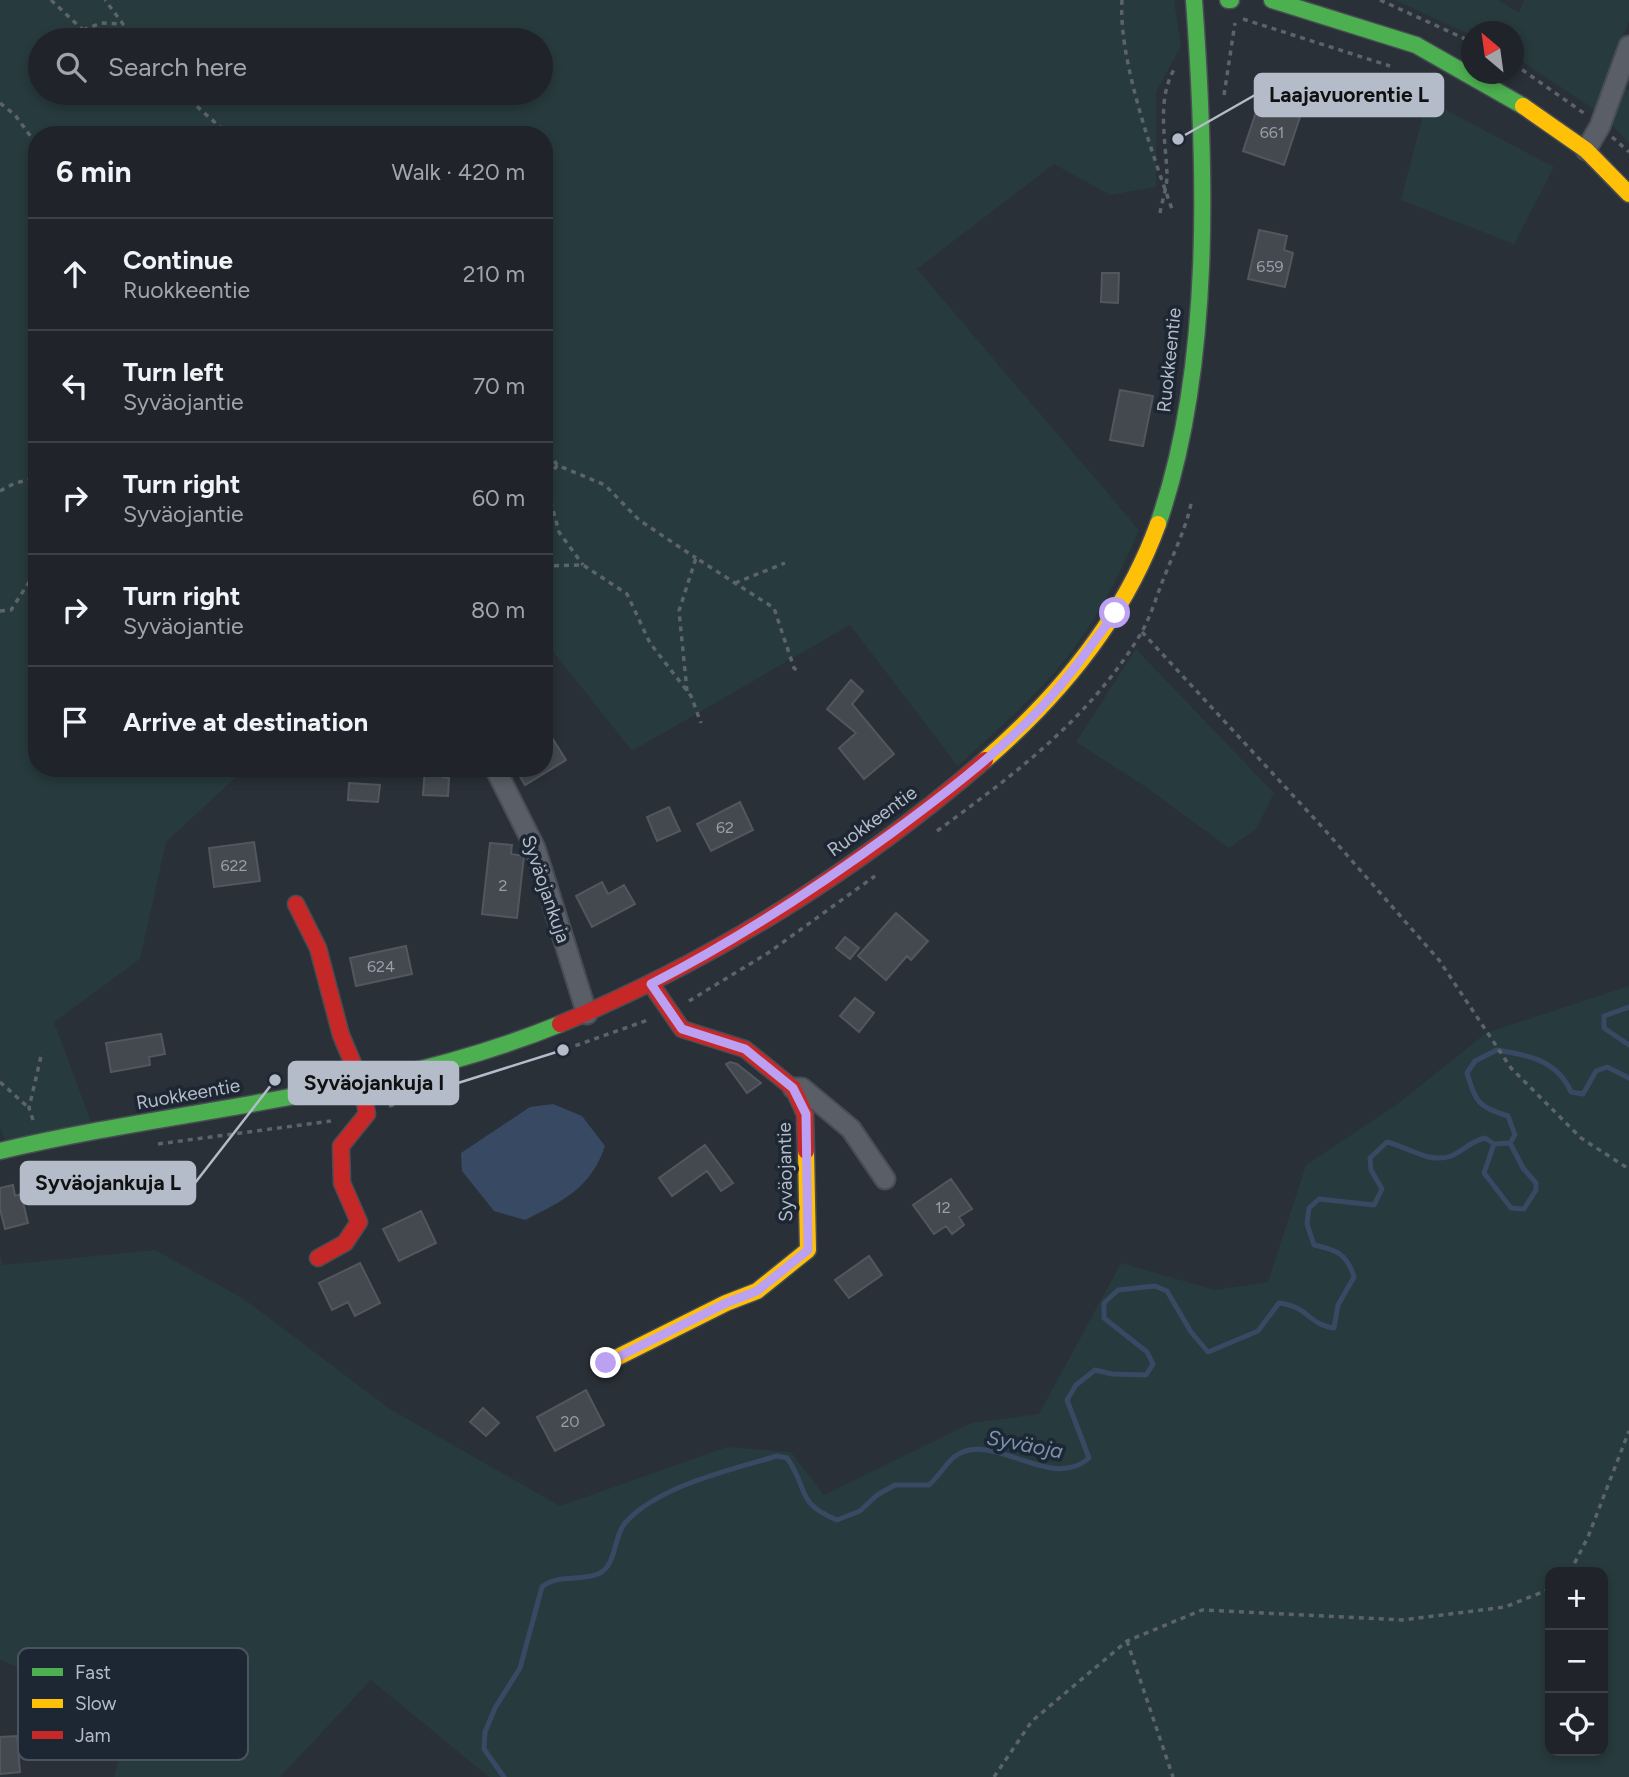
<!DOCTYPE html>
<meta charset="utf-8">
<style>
:root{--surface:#20242a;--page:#282c32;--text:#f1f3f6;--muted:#a2a4a8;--line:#3d4147}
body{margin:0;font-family:Figtree,sans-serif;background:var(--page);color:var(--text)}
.controls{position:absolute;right:21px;bottom:21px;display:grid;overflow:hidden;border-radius:14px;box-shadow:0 4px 10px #0003}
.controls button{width:63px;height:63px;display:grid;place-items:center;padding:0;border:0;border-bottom:2px solid var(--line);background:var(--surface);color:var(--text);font:35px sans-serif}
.compass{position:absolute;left:1461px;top:21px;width:63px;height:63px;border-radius:50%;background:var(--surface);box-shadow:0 4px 10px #0003;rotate:331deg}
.stop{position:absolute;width:21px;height:21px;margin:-16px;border:5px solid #bca0f2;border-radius:50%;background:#fff}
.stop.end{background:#bca0f2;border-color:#fff;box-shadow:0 2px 7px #0008}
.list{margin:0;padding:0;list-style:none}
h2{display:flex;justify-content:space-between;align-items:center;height:91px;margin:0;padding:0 28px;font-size:30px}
h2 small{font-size:23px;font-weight:400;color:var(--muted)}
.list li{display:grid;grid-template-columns:46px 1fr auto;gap:21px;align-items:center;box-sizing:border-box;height:112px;padding:0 28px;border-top:2px solid var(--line)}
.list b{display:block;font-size:26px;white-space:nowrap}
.list p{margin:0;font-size:23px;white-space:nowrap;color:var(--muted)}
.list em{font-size:23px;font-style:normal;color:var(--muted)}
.icon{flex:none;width:38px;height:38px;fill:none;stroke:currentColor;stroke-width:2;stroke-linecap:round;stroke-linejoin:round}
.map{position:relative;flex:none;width:1629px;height:1777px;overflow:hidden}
.search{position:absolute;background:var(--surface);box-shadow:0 4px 10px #0003;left:28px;top:28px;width:525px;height:77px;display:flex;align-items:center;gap:18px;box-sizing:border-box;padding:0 24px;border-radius:38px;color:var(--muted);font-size:26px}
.panel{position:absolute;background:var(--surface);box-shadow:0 4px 10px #0003;left:28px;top:126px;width:525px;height:651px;border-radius:28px}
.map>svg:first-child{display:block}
.green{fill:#273a3e;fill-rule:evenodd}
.water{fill:#384963}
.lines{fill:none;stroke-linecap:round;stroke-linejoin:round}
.stream{stroke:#384963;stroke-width:5}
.building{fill:#444950;stroke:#52575f;stroke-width:2}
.street-casing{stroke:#484c53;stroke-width:23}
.fast-casing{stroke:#484c53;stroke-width:19}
.slow-casing{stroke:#484c53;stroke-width:19}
.jam-casing{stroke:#484c53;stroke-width:19}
.path{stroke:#5d636a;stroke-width:3.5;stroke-dasharray:5 5;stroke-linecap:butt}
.street{stroke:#5a5e66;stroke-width:19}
.fast{stroke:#4caf50;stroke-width:16}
.slow{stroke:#ffc107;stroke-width:16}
.jam{stroke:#c62828;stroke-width:16}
.route{stroke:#bca0f2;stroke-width:9}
.labels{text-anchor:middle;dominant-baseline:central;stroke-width:7;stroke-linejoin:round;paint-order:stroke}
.number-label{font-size:16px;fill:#989fab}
.street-label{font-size:19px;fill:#b4bcc9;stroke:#1d2633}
.water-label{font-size:21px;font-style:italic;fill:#7c92b1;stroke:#1d2633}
.key{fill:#1d2633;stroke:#4a5360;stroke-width:2}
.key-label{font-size:19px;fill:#b4bcc9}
.leader{fill:none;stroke:#b4bcc9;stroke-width:2.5}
.callout-dot{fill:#b4bcc9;stroke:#1d2633;stroke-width:2.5}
.callout{fill:#b4bcc9;stroke:#b4bcc9;stroke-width:2.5}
.callout-label{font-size:21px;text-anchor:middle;font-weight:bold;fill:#111}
</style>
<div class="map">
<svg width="1629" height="1777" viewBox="0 0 1629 1777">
<rect width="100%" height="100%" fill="#2a3038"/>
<path class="green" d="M0,0H1174L1181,46L1156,92V187L1110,195L1054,164L917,269L1139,530C1115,586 1086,640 1044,684C1017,713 987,739 958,766L850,625L632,751L544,640V135H37V768H246L166,842L140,959L54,1022L93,1127L7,1144L0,1128ZM40,40H541V93H40Z
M1395,0H1498L1519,13L1524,0H1629V21L1597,111L1514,56V32H1472L1471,35Z
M1624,89L1629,90V143L1610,123Z
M1427,100L1554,167L1514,244L1401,200Z
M1136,649L1274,793L1256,829L1229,848L1143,785L1076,742Z
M1629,986V1777H489L371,1680L280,1777H114L133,1711L0,1660V1255L3,1265L155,1250L244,1299L390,1409L560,1506L727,1447L791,1452L824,1495L971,1423L1039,1414L1121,1263L1215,1290L1268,1282L1306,1165L1396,1105L1486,1033ZM1550,1572H1603V1751H1550Z"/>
<path class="water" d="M553,1104L582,1116L605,1146C591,1188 563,1201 525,1220L494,1211L462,1171L461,1153L530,1107Z"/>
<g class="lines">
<path class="stream" d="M1629,1007L1604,1016V1028L1629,1045
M1494,1144L1484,1173L1511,1208L1524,1209L1536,1190V1183L1523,1168L1510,1143
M504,1777L484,1749L485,1732L495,1708L520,1668L542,1587C557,1574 580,1581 598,1574C617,1566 613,1537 625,1523C658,1486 730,1470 777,1456L787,1458C809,1489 795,1503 837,1520L860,1511L877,1495L895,1485H929C938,1477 945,1465 954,1457C992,1428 1050,1493 1089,1458L1067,1400L1076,1385L1095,1370L1112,1374L1146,1375L1153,1364L1147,1352L1104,1318V1303L1118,1290L1155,1286L1167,1291L1191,1332L1208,1352L1258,1331L1279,1303C1310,1307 1307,1324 1334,1328L1338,1305L1354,1277C1347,1254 1337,1250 1314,1245L1307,1224L1309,1208L1319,1199L1374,1205L1382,1189L1371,1170L1370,1158L1387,1142C1408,1147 1429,1164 1451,1156C1464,1151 1470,1141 1485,1138L1494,1144L1510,1143L1515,1135L1508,1116C1478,1107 1476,1102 1467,1073L1475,1061L1497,1050C1528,1055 1557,1060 1571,1092L1583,1094L1596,1071L1607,1067L1629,1078"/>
</g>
<path class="building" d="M1260,100L1301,114L1284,165L1243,151Z
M1259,230L1287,236L1284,250L1293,253L1285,287L1248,279Z
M1102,273H1119L1118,303L1101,302Z
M1120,390L1153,396L1143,446L1110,440Z
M851,680L863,691L852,704L894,754L864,779L839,748L856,733L827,709Z
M544,725L566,760L525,785L515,768H544Z
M425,768H443L442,777L449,778L448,796L423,795Z
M349,783L380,785L378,802L348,800Z
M740,802L753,830L711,851L697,824Z
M669,807L680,831L657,841L647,817Z
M254,842L260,881L214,887L209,848Z
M490,843L512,845L511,854L524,856L517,918L482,914Z
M602,882L608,894L624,885L635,904L592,927L576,896Z
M896,913L928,941L911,960L907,956L886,980L858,956Z
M845,937L859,948L850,959L836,948Z
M406,946L412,974L356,986L350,958Z
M855,998L874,1013L859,1032L840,1016Z
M161,1034L165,1054L149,1057L150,1065L111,1072L106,1043Z
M730,1062L737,1064L761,1083L747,1093L726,1064Z
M705,1145L733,1183L721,1191L707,1171L672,1196L659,1178Z
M951,1179L972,1209L959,1217L964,1225L952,1234L946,1226L934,1234L913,1205Z
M13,1185L15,1196L21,1194L28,1223L5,1229L0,1209V1188Z
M421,1211L436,1243L399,1261L383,1229Z
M869,1256L882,1275L849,1298L835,1280Z
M360,1263L380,1303L355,1316L348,1302L332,1310L319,1283Z
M586,1390L604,1425L555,1451L537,1417Z
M483,1408L499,1423L486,1436L470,1422Z
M17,1736L20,1772L0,1774V1737Z"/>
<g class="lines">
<g class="street-casing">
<path id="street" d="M1586,150L1600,126L1629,46
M495,768L535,848L587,1014
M793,1088H802L851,1129L885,1179"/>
</g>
<g class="fast-casing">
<path id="fast" d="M1228,0H1231
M1272,0L1416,45L1523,106
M1158,524C1213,367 1206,165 1194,0
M0,1151C186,1107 382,1097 560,1024"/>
</g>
<g class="slow-casing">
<path id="slow" d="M1523,106L1586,150L1629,194
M985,760C1059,696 1124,618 1158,524
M606,1363L726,1303L757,1291L808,1250L806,1151"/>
</g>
<g class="jam-casing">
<path id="jam" d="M296,904L318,948L341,1035L362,1085L367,1114L341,1146L342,1183L359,1222L345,1243L318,1258
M651,984L682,1029L745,1049L793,1088L805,1114L806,1151
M560,1024C714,960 859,869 985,760"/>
</g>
<path class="path" d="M51,0L83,30L85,40
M1122,0C1118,59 1153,155 1173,212
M1380,0L1472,42
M1243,19L1390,66
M83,30L101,23L123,24L105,0
M1514,64L1585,114
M117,93L126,102L181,93
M182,93L229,135
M1224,95L1235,23
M0,103L15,115L37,145
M1612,137L1629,152
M1160,213C1162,201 1167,188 1167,175C1166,140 1156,99 1175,68
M544,444L557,465L605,485L639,520L696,558
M557,465L546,484L559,532L583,565
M0,491L15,483L37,478
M544,566L583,565L627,594L650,643L691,696L701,723
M735,583L785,563
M0,611L11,610L37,570
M1142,632L1324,829L1439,960L1511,1068L1581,1138L1629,1169
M687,691L679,611L696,558L774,608L794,668L800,673
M937,831C1015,774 1089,719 1140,635C1151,617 1157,594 1165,575C1175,550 1187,526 1192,499
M689,1001L768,953L875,876
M566,1049L648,1020
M0,1082L29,1108
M389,1106L429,1094
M33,1120L29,1108L42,1052
M158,1144L331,1121
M1570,1572L1588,1537L1629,1431
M1127,1641L1173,1777
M994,1777L1032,1721L1127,1641L1202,1610L1402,1620L1505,1607L1550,1589"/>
<use href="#street" class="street"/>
<use href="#fast" class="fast"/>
<use href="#slow" class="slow"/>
<use href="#jam" class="jam"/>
</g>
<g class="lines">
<path class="route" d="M606,1363L726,1303L757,1291L808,1250L806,1114L793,1088L745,1049L682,1029L651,984C737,940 815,889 893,832C943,795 993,757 1036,713C1066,682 1090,647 1115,613"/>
</g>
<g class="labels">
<g class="number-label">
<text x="1272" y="132">661</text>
<text x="1270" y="266">659</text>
<text x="725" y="827">62</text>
<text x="234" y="865">622</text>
<text x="503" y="885">2</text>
<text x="381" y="966">624</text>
<text x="943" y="1207">12</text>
<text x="570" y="1421">20</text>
</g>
<g class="street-label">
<text transform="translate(1169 360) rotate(-84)">Ruokkeentie</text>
<text transform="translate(872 821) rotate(-36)">Ruokkeentie</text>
<text transform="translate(546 889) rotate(71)">Syväojankuja</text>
<text transform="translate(188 1094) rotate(-10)">Ruokkeentie</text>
<text transform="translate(785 1172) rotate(-91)">Syväojantie</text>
</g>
<g class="water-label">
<text transform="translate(1025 1444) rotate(11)">Syväoja</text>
</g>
</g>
<rect x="18" y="1648" width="230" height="112" rx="10" class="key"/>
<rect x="32" y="1668" width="31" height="8" fill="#4caf50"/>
<rect x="32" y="1699" width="31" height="9" fill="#ffc107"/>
<rect x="32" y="1731" width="31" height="8" fill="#c62828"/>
<g class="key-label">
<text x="75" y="1679">Fast</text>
<text x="75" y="1710">Slow</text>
<text x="75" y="1742">Jam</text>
</g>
<path class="leader" d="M1178 139L1255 95M563 1050L458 1083M275 1080L195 1183"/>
<g class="callout-dot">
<circle cx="1178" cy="139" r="7"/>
<circle cx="563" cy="1050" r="7"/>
<circle cx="275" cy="1080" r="7"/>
</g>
<g class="callout">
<rect x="1255" y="74" width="188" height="42" rx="7"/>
<rect x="289" y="1062" width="169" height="42" rx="7"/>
<rect x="21" y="1162" width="174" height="42" rx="7"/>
</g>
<g class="callout-label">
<text x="1349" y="102">Laajavuorentie L</text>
<text x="374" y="1090">Syväojankuja I</text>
<text x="108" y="1190">Syväojankuja L</text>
</g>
</svg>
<div class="controls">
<button>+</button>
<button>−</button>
<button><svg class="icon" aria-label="locate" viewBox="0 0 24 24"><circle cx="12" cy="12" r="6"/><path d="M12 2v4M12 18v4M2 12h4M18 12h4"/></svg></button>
</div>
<svg class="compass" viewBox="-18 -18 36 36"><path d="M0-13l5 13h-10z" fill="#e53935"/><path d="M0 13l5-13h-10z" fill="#a2a4a8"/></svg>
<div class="stop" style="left:1115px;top:613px"></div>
<div class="stop end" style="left:606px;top:1363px"></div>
<div class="search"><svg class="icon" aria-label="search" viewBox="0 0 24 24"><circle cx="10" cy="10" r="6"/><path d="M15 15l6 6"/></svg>Search here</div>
<section class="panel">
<h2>6 min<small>Walk · 420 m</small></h2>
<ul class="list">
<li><svg class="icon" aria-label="ahead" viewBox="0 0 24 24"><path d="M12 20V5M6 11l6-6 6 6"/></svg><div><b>Continue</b><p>Ruokkeentie</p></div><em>210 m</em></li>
<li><svg class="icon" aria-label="left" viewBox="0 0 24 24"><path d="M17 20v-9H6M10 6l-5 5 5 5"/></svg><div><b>Turn left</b><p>Syväojantie</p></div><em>70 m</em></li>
<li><svg class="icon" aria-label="right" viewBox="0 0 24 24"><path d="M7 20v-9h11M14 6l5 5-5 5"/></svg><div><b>Turn right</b><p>Syväojantie</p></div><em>60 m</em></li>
<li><svg class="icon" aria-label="right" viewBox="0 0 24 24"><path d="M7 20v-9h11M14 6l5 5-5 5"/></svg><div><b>Turn right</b><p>Syväojantie</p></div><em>80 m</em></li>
<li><svg class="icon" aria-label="arrive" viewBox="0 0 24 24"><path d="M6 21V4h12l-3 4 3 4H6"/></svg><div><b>Arrive at destination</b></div></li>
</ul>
</section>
</div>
